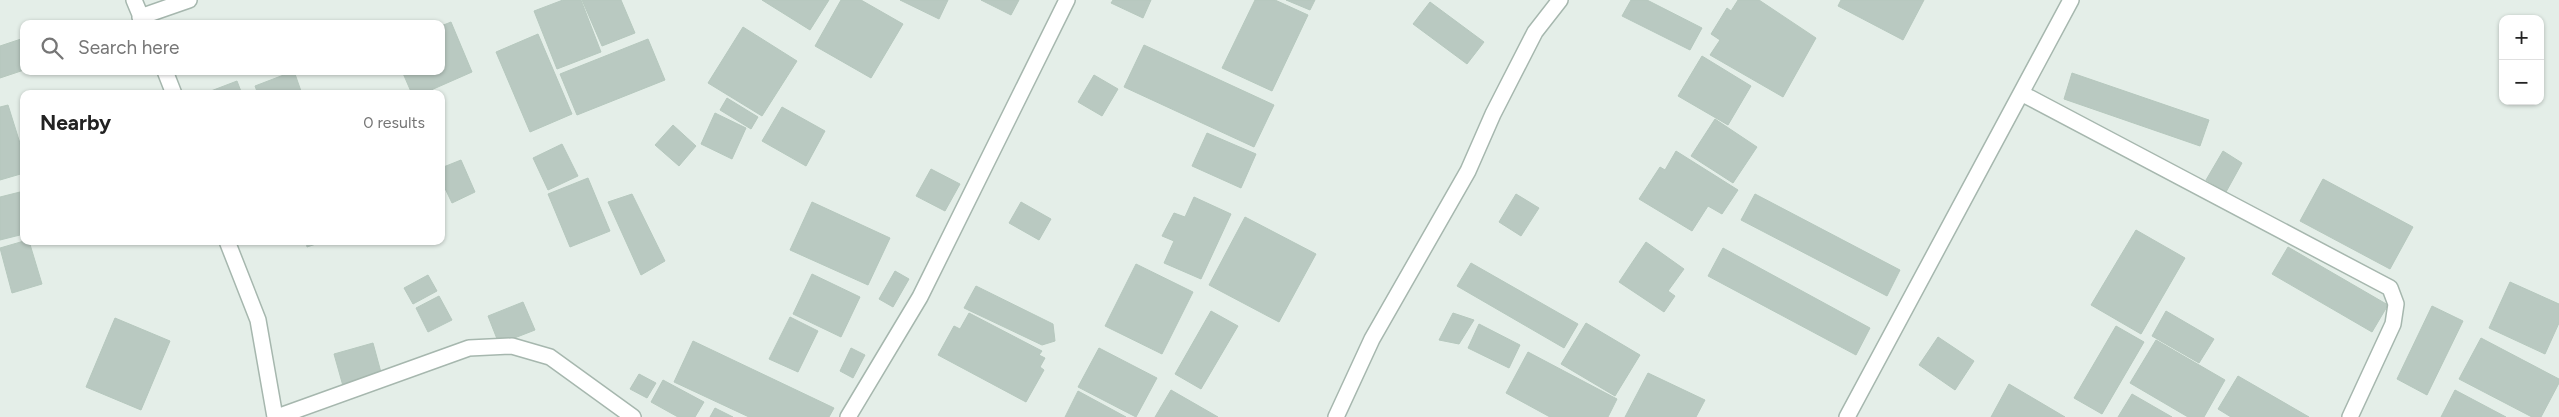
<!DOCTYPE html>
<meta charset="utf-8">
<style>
:root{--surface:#fff;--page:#f2f2f2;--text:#222;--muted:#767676;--line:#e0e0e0}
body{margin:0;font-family:Figtree,sans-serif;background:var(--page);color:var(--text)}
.controls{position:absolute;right:15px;top:15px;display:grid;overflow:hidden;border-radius:10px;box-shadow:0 1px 4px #0004}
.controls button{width:45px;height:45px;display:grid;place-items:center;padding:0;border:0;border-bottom:1px solid var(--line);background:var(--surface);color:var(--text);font:25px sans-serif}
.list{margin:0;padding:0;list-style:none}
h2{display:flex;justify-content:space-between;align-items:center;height:65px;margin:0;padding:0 20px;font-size:21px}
h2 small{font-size:16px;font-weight:400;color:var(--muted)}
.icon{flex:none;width:28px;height:28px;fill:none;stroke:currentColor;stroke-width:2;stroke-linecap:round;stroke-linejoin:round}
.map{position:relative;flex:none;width:2559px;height:417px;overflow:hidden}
.search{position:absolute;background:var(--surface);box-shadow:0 1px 4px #0004;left:20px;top:20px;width:425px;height:55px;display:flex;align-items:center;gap:12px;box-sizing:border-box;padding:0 18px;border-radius:10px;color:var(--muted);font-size:19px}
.panel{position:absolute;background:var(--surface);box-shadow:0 1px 4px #0004;left:20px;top:90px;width:425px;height:155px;border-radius:10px}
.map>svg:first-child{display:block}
.building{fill:#b9c9c1;stroke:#b6c8be}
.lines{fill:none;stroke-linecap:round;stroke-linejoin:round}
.minor-casing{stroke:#a6b7ae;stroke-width:18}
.minor{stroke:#fff;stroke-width:15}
</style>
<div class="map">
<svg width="2559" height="417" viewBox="0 0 2559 417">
<rect width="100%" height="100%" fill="#e4eee8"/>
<path class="building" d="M563,0H581L601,52L557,69L534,11Z
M582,0H621L635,33L602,46Z
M762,0H829L810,30Z
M841,0H861L903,24L871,78L815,46Z
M900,0H948L939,19Z
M981,0H1019L1011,15Z
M1113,0H1151L1143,18L1111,3Z
M1255,0H1275L1308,15L1272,91L1222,68Z
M1286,0H1315L1310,10Z
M1631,0H1647L1702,28L1690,50L1622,16Z
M1738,0H1759L1816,38L1783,97L1710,55L1720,40L1711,34L1727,8L1731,11Z
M1841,0H1924L1903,40L1838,6Z
M1430,2L1484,42L1467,64L1413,24Z
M451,22L472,72L422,94H412L402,71H441V26Z
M743,27L797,61L762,116L708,83Z
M538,34L572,114L530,132L496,52Z
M24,38V70L0,78V46Z
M648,39L665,80L577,115L560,74Z
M1144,45L1274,105L1254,147L1124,87Z
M1702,56L1751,86L1728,125L1678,96Z
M294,71L302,94H258L255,86Z
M2072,73L2209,120L2200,146L2064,99Z
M1094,75L1118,89L1102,116L1078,102Z
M237,81L242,94H203Z
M727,98L758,117L751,129L720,110Z
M8,105L24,156V173L0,180V107Z
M782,107L825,131L806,166L762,141Z
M715,113L746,128L732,159L701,144Z
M1715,119L1757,147L1733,183L1691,156Z
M673,125L696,146L679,166L655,145Z
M1207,133L1256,154L1241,188L1192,166Z
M562,144L578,176L548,190L533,158Z
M1676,151L1738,190L1722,214L1708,206L1692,231L1639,199L1660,167L1665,170Z
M2223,151L2242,163L2226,192L2206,180Z
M461,160L475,192L452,203L441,180V168Z
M931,169L960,184L945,211L916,196Z
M588,178L610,231L570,247L548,194Z
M2323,179L2413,227L2390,269L2300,221Z
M24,191V234L0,240V197Z
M632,194L665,261L641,275L608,202Z
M1516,194L1539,208L1521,236L1499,222Z
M1755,194L1900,270L1887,296L1741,220Z
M1194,197L1231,214L1201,279L1164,263L1174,241L1162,236L1174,213L1185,217Z
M812,202L890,238L868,285L790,250Z
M1021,202L1051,219L1039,240L1009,223Z
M1245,217L1316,254L1279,322L1209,285Z
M2136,230L2185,258L2141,334L2091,305Z
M24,241H29L42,284L12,293L0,248Z
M306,241H325L307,247Z
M1646,242L1684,269L1668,291L1675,296L1664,312L1619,282Z
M2288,247L2388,305L2372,332L2272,274Z
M1723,248L1870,328L1856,355L1708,276Z
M1471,263L1578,324L1564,348L1457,286Z
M1136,264L1193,292L1162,354L1105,326Z
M895,271L909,279L893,307L879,299Z
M812,274L860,297L841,337L793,314Z
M428,275L437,291L413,304L404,288Z
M2510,282L2559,304V323L2545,354L2489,328Z
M976,286L1053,324L1055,341L1042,345L964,308Z
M439,296L452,320L428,332L416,308Z
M523,302L535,330L499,344L488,316Z
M2432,306L2463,321L2427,395L2397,379Z
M1211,311L1238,326L1201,389L1175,374Z
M2166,311L2214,339L2199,363L2152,336Z
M969,313L1042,351L1039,355L1045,358L1040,367L1044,370L1026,402L938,355L954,326L960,329Z
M1453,313L1474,320L1459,344L1439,340Z
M790,317L818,331L798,372L769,359Z
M115,318L170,341L141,410L86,387Z
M1586,323L1640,355L1615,396L1561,364Z
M1479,324L1520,345L1509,368L1468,348Z
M2116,326L2144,342L2102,414L2074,398Z
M1938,337L1974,361L1955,390L1919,365Z
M2481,338L2559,379V383L2541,417H2532L2459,379Z
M2156,340L2225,380L2204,417H2188L2130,383Z
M693,341L834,408L829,417H749L674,382Z
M373,343L382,376L343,386L334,354Z
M851,348L865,355L853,378L840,371Z
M1099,348L1157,378L1136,417L1078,387Z
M1528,352L1617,399L1608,417H1550L1506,393Z
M1648,373L1705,400L1696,417H1625Z
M639,374L656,383L647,398L630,389Z
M2238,376L2309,417H2231L2218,409Z
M663,380L704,402L695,417H678L651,402Z
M2009,384L2065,417H1991Z
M1171,390L1218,417H1155Z
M2455,390L2506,417H2441Z
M1078,391L1126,417H1065Z
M2132,394L2172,417H2118Z
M715,408L733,417H710Z"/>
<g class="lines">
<g class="minor-casing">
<path id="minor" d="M134,0L144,24
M140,17L189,0
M165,71L174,94
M2021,93L2390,288L2396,304L2393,324L2350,417
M227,241L258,320L275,417
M277,417L469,348L512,346L550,357L633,417
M848,417L920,297L1067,0
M1336,417L1372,339L1468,171L1493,114L1535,32L1560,0
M1847,417L2071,0"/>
</g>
<use href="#minor" class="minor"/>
</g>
</svg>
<div class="controls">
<button>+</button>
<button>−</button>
</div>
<div class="search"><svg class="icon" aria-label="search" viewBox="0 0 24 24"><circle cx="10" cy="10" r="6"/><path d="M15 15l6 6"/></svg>Search here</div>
<section class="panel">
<h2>Nearby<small>0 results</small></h2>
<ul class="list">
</ul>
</section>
</div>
